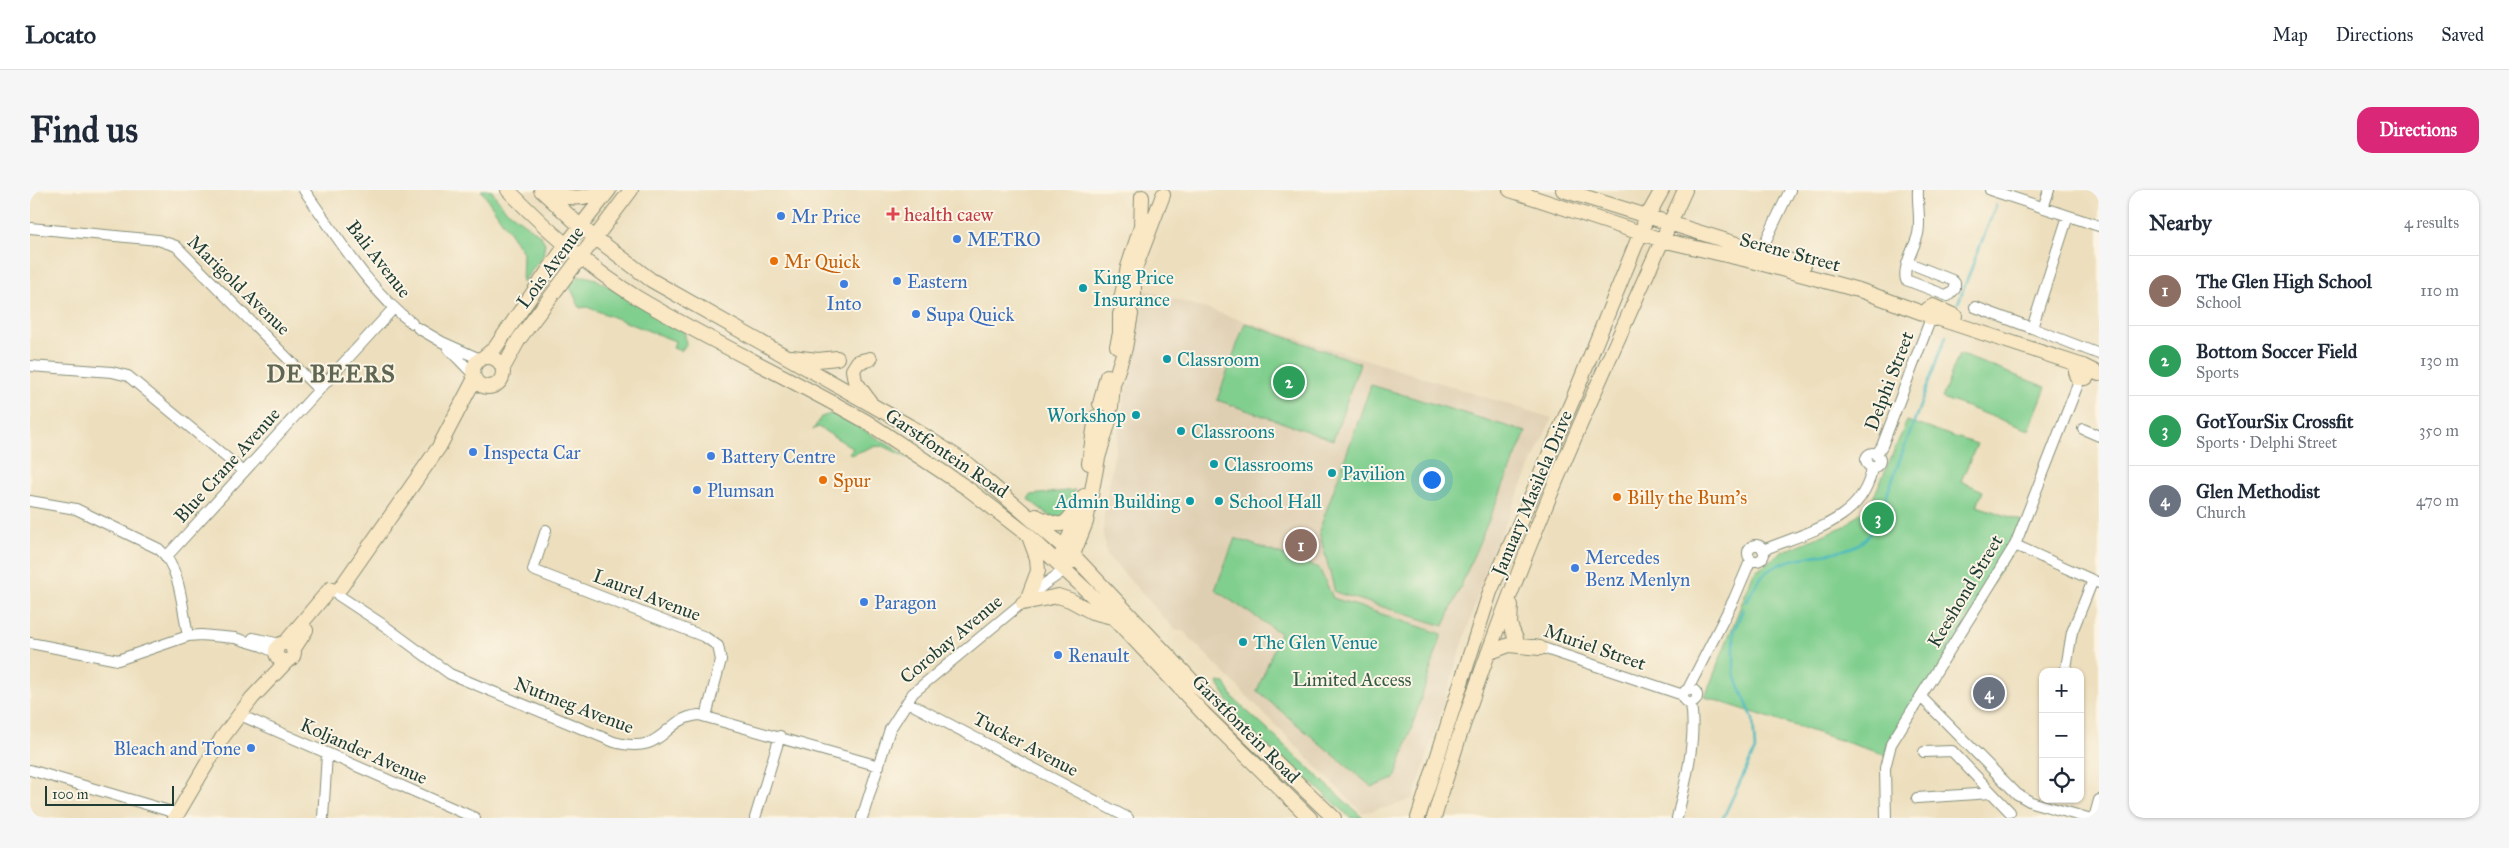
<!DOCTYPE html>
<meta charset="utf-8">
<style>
:root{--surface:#fff;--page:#f6f6f7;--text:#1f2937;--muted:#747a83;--line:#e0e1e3;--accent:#db2777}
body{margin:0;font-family:"IM FELL Great Primer",serif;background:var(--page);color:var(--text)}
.controls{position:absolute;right:15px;bottom:15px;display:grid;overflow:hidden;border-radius:10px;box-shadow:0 1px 4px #0004}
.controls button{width:45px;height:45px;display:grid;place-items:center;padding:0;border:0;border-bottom:1px solid var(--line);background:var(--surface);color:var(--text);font:25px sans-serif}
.scale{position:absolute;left:15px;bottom:12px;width:129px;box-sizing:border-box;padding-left:5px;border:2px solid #1f3d34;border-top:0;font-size:14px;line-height:18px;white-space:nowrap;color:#1f3d34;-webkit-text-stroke:4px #fcf5e5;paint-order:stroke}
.you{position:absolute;left:1401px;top:289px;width:18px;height:18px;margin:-12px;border:4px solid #fff;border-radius:50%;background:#1a73e8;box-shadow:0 0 0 8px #1a73e833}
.badge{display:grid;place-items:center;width:32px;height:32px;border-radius:50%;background:var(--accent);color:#fff;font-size:16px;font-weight:700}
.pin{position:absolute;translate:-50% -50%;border:2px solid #fff;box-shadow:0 1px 5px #0006}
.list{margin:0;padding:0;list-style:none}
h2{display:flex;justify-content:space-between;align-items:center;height:65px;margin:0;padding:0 20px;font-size:21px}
h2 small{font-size:16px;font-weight:400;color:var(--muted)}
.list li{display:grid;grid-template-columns:32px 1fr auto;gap:15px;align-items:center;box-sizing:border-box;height:70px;padding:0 20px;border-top:1px solid var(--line)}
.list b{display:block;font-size:19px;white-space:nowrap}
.list p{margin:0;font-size:16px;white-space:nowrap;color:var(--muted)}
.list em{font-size:16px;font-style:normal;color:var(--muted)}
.icon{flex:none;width:28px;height:28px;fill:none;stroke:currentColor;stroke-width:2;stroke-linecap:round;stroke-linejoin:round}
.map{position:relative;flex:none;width:2069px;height:628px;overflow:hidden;border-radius:15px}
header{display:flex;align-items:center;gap:30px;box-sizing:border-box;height:70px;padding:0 25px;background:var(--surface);border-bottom:1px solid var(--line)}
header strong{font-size:24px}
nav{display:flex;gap:28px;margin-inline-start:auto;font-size:18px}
.intro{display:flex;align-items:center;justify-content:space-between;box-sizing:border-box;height:120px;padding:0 30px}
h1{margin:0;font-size:35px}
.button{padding:12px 22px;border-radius:15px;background:var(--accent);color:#fff;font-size:18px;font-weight:700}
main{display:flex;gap:30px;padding:0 30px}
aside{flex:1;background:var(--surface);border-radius:15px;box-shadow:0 1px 4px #0004}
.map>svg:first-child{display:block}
.built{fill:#dfcfb2}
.green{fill:#81cf8f;stroke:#508662}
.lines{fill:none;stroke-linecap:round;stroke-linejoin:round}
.stream{stroke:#4ab9bf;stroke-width:2.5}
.street-casing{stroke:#868e79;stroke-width:12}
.secondary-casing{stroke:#868e79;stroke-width:16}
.street{stroke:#fff;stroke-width:10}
.secondary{stroke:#fae7c3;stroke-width:14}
.health-dot{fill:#e0444e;stroke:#fcf5e5;stroke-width:2}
.shop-dot{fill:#3f7fe0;stroke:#fcf5e5;stroke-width:2}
.food-dot{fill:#e8710a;stroke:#fcf5e5;stroke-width:2}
.culture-dot{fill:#0f9aa8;stroke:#fcf5e5;stroke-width:2}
.labels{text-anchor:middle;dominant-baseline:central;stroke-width:4;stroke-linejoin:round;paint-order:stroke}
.health-label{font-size:19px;fill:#be3a42;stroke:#fcf5e5;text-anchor:start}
.shop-label{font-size:19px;fill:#366cbe;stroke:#fcf5e5;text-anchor:start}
.street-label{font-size:19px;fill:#1f3d34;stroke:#fcf5e5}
.food-label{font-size:19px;fill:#c56008;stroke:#fcf5e5;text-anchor:start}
.culture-label{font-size:19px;fill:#0d838f;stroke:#fcf5e5;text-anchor:start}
.park-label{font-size:19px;fill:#335a46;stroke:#fcf5e5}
.district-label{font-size:24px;font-weight:bold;letter-spacing:1px;fill:#5f6754;stroke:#fcf5e5}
</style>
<header>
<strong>Locato</strong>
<nav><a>Map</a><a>Directions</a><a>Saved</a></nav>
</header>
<div class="intro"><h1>Find us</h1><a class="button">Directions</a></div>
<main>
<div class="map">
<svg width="2069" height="628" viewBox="0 0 2069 628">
<rect width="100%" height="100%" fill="#fcf5e5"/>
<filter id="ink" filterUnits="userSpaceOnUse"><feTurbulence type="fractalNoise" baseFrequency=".02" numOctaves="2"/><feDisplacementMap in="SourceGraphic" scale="10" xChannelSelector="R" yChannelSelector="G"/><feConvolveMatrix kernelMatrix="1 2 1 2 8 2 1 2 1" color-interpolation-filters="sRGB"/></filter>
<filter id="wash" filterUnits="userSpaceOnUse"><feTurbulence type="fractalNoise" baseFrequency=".0096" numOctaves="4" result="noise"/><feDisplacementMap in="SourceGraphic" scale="20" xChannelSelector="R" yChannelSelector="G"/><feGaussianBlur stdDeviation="1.12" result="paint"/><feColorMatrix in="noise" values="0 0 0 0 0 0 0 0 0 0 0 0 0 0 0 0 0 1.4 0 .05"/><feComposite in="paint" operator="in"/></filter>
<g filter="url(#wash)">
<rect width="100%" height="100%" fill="#eddfbe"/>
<path class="built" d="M1113,99L1522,228L1459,371L1384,608L1363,616L1332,623L1154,442L1145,440L1077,365L1073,345L1074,324Z"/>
<path class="green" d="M451,0H461L475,19L510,45L515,53L513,66L492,93L493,62Z
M555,86L566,89L652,140L655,145L656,155L651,161L643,158L645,151L557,117L550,118L539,95L548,87Z
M1215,133L1330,173L1303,250L1187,210Z
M1929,164L2016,197L1999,240L1912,208Z
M1341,195L1496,242L1414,436L1305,402L1289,341Z
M800,224H806L893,275L853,256L842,257L821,265L819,263L823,258L788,237L783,240L791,227Z
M1877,231L1947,254L1931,291L1953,301L1947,316L1998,333L1859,566L1675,507L1724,382L1752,362L1815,336L1841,313Z
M1045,300L1038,322L1031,328L1021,327L998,309L1001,305Z
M1205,348L1289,378L1303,408L1412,444L1365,589L1342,597L1227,501L1250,443L1185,400Z
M1187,492L1195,493L1204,509L1333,628H1321L1283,594L1264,581L1209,529Z"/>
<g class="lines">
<path class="stream" d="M1928,113L1966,15
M1716,412C1721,403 1727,390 1735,383C1761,361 1810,369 1833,351C1837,348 1840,343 1844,339L1916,146
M1693,628L1725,560L1723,529L1704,483V441L1713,419"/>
</g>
</g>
<g filter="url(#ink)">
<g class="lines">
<g class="street-casing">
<path id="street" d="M274,0C305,43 339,101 382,133
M1960,0L2069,36
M2013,18L2019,0
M0,38L128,50L146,56L289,200
M1728,67L1760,0
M1879,73L1922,90L1925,93V99L1918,106L1876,90C1872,77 1885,57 1888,44C1891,30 1887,14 1888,0
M1945,117L2002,138L2038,26
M388,138L412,152L450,169
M2002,138L2069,164
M418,158L442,183
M0,176L82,182L98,186L214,282
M2053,239L2069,246
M1836 270a7 7 0 1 1 14 0a7 7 0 1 1-14 0Z
M1846,265L1852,256L1901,128
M0,311L46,319L129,359C151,378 152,418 158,446
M516,340L503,380L675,447L688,456L691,470L676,526
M1985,355L2069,393
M1718 363a8 8 0 1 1 16 0a8 8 0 1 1-16 0Z
M1733,360C1776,342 1835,331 1842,277
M137,366L363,119
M308,405L352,434L420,484L584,552C636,566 631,529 669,525L849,576
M223,448L250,454
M0,453L88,470L158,446L171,445L205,448L232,456L246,463
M1504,455L1653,505
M2036,478L2042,442L2063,390
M1653 506a7 7 0 1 1 14 0a7 7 0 1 1-14 0Z
M1658,499L1704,409L1721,369
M1892,508L1987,604L2001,612L2058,628
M877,512L1098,628
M210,525L445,628
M1894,562L1922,561L1980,622
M0,580L146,623
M1887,608L1961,603
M293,628L297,564
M725,628L750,546
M832,628L860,539L883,503L1016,393L1035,380
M1647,628C1655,595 1667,548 1661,514
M1856,628L1855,578L1861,554L1985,355L2050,189
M2064,628L2069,610"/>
</g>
<g class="secondary-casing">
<path id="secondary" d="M478,0C517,40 559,78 606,107C681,152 761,188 837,232L937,298L999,346L1073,416L1175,525L1280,628
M511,0L550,36L621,90L879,236L935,272L1044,366L1167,496L1304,628
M521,0C538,10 555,10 572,0
M1480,0L1632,50L1726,72L1832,101L1898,125
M1533,0L1774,75
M1091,109L1098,77L1111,37L1112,7
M1104,111V81L1133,5
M1907,128L2053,176
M1905,129L1899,127L1898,119L1903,116L1925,126
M1087,156L1090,143V124
M443 182a15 15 0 1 1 30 0a15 15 0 1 1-30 0Z
M454,167L465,158L536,55L579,0
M762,167L788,170L807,168
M473,178L489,149L601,0
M2058,179L2060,183L2056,188H2048L2046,182L2053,176L2069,184
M840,212L825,191L823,180L828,172L840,169
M1070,214L1077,186
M1081,217L1083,195L1095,158L1101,124
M1059,273L1066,227
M1006,326C1039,343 1036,332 1054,306
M1031,366L1048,326
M1040,372L1056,332L1068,268L1079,231
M311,397L409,257L444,190
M997,410L1008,381L1007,368L1000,349
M993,413L1028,406L1040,410L1062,422L1082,427
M1481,415L1480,435L1486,449
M255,453L300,399
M246 462a9 9 0 1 1 18 0a9 9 0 1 1-18 0Z
M263,460L276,440
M1458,463L1479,455L1510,458
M145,628L192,548L222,508L257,471
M1388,628L1460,402L1543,209L1617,27L1632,0
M1404,628C1467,411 1562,205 1655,0"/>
</g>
<use href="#street" class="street"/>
<use href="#secondary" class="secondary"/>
</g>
</g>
<path class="health-dot" d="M860.5 16.5h5v5h5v5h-5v5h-5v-5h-5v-5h5z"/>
<g class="shop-dot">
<circle cx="751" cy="26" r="5"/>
<circle cx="927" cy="49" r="5"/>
<circle cx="867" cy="91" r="5"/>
<circle cx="814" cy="94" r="5"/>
<circle cx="886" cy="124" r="5"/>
<circle cx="443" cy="262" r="5"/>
<circle cx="681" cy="266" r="5"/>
<circle cx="667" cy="300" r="5"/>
<circle cx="1545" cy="378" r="5"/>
<circle cx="834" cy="412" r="5"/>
<circle cx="1028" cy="465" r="5"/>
<circle cx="221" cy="558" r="5"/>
</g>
<g class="food-dot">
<circle cx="744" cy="71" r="5"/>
<circle cx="793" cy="290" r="5"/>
<circle cx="1587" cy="307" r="5"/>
</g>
<g class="culture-dot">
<circle cx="1053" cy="98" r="5"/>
<circle cx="1137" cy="169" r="5"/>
<circle cx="1106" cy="225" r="5"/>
<circle cx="1151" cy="241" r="5"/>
<circle cx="1184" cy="274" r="5"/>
<circle cx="1302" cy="283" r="5"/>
<circle cx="1160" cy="311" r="5"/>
<circle cx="1189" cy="311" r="5"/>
<circle cx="1213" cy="452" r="5"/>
</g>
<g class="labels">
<g class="health-label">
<text x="874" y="24">health caew</text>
</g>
<g class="shop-label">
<text x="761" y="26">Mr Price</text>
<text x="937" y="49">METRO</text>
<text x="877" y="91">Eastern</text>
<text x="814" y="113" text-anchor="middle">Into</text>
<text x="896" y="124">Supa Quick</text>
<text x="453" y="262">Inspecta Car</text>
<text x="691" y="266">Battery Centre</text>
<text x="677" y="300">Plumsan</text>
<text x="1555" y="367">Mercedes<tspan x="1555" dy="22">Benz Menlyn</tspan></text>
<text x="844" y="412">Paragon</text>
<text x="1038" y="465">Renault</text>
<text x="211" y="558" text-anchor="end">Bleach and Tone</text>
</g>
<g class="street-label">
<text transform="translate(1760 62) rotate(15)">Serene Street</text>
<text transform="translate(349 69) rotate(52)">Bali Avenue</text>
<text transform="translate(520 77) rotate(-53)">Lois Avenue</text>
<text transform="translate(209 95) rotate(44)">Marigold Avenue</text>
<text transform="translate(1859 191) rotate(-69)">Delphi Street</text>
<text transform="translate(917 263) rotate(34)">Garstfontein Road</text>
<text transform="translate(197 275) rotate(-48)">Blue Crane Avenue</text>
<text transform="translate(1502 303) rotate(-67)">January Masilela Drive</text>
<text transform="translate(1935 401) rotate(-59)">Keeshond Street</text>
<text transform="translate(617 405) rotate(21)">Laurel Avenue</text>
<text transform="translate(921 449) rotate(-40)">Corobay Avenue</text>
<text transform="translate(1565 457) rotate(19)">Muriel Street</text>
<text transform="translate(544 515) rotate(21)">Nutmeg Avenue</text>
<text transform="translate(1216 539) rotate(45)">Garstfontein Road</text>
<text transform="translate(996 554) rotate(28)">Tucker Avenue</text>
<text transform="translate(334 561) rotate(24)">Koljander Avenue</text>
</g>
<g class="food-label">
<text x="754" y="71">Mr Quick</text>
<text x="803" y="290">Spur</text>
<text x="1597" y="307">Billy the Bum's</text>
</g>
<g class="culture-label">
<text x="1063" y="87">King Price<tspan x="1063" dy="22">Insurance</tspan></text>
<text x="1147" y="169">Classroom</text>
<text x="1096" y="225" text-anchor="end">Workshop</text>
<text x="1161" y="241">Classroons</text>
<text x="1194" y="274">Classrooms</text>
<text x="1312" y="283">Pavilion</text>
<text x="1150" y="311" text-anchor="end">Admin Building</text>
<text x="1199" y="311">School Hall</text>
<text x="1223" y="452">The Glen Venue</text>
</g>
<g class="park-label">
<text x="1322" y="489">Limited Access</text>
</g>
<g class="district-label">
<text x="301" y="184">DE BEERS</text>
</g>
</g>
</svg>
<div class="controls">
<button>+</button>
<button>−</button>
<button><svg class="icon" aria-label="locate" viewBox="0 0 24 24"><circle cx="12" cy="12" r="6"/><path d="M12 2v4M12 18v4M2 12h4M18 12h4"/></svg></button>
</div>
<div class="scale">100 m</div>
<div class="you"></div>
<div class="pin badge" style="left:1271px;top:355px;background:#8d6e63">1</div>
<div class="pin badge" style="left:1259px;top:192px;background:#2e9e5b">2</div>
<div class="pin badge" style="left:1848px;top:328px;background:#2e9e5b">3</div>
<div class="pin badge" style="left:1959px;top:503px;background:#6b7280">4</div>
</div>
<aside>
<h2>Nearby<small>4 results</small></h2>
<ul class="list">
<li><span class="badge" style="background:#8d6e63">1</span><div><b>The Glen High School</b><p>School</p></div><em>110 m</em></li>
<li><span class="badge" style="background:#2e9e5b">2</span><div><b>Bottom Soccer Field</b><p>Sports</p></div><em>130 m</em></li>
<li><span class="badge" style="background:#2e9e5b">3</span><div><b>GotYourSix Crossfit</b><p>Sports · Delphi Street</p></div><em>350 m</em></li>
<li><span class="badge" style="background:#6b7280">4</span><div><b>Glen Methodist</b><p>Church</p></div><em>470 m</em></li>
</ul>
</aside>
</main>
